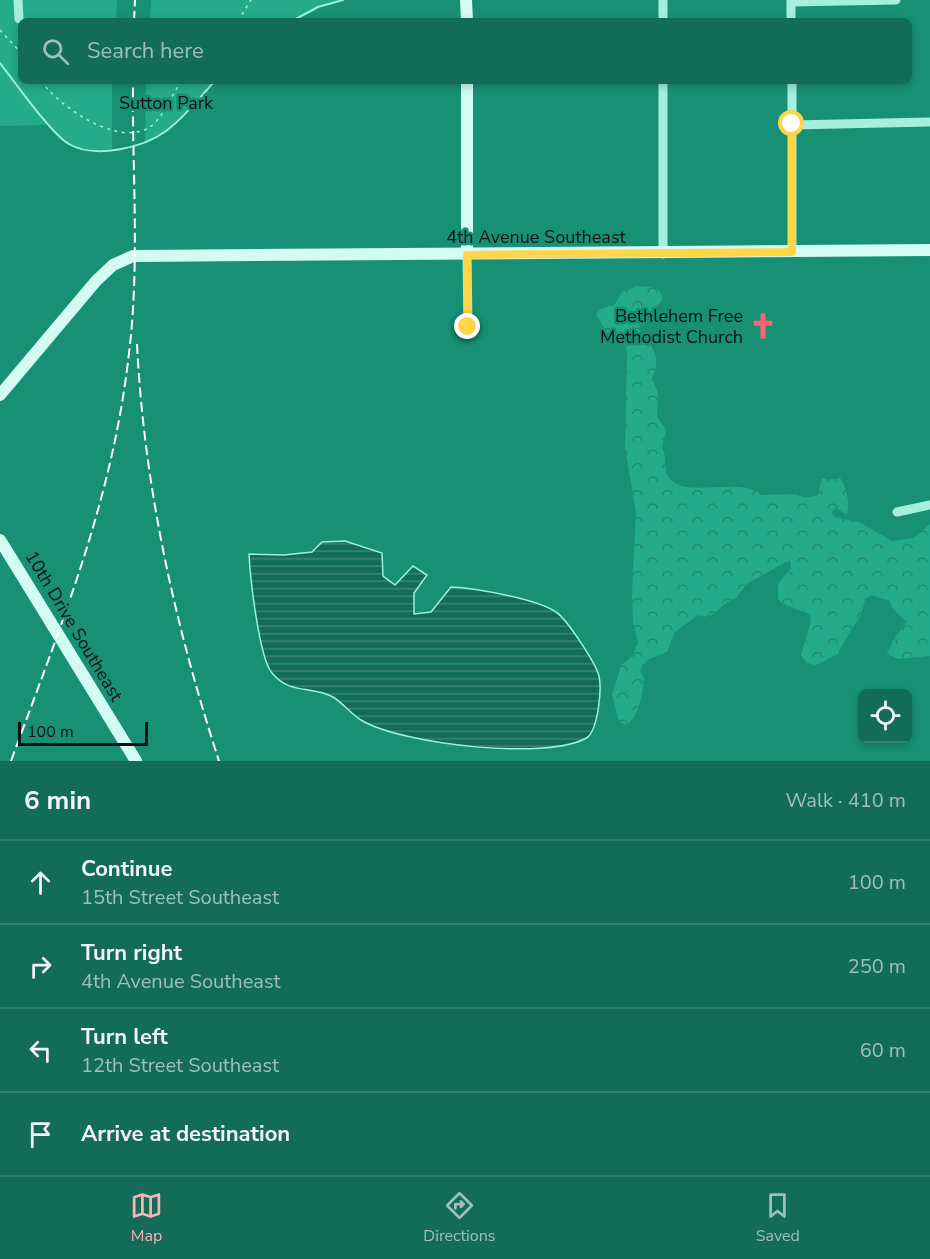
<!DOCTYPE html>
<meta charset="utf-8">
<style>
:root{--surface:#126c58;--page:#1b715e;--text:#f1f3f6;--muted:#9cc0ba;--line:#317f6e;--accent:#f7b3b9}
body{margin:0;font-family:"Nunito Sans",sans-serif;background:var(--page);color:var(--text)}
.controls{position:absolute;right:18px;bottom:18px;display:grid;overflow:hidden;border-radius:9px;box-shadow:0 3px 9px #0003}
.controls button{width:54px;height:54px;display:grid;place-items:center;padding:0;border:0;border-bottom:2px solid var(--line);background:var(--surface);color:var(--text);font:30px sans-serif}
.scale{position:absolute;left:18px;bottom:15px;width:130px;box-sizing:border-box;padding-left:6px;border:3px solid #111;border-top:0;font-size:16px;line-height:21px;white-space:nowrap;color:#111;-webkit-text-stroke:4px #189076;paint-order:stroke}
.stop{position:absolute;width:18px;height:18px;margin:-14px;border:4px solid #ffd54a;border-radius:50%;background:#fff}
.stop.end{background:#ffd54a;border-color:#fff;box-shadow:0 2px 6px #0008}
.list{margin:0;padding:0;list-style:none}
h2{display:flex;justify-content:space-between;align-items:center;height:78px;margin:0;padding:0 24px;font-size:26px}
h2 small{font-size:20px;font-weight:400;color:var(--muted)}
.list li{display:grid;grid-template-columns:39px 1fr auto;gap:18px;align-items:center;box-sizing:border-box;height:84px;padding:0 24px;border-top:2px solid var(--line)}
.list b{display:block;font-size:22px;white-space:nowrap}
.list p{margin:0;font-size:20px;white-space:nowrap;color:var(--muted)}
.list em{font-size:20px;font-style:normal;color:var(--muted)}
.icon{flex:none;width:33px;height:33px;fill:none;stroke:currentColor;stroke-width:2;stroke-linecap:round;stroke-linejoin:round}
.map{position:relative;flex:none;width:930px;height:761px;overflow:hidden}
.search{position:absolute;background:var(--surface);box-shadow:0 3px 9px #0003;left:18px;right:18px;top:18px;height:66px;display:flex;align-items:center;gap:15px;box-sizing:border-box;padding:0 21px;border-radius:9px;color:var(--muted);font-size:22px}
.sheet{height:414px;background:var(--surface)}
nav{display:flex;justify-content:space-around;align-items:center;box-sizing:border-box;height:84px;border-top:2px solid var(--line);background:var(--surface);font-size:16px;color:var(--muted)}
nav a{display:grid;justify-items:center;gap:3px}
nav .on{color:var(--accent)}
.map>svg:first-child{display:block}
.forest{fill:url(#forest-crowns)}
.park{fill:#24ab8c}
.water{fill:url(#water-rules);stroke:#99f1dc;stroke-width:1.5}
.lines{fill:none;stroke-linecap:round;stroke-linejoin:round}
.stream{stroke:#99f1dc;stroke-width:2}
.path{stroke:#a6efde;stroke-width:1.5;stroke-dasharray:3 4.5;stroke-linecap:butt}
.street{stroke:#a6efde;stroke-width:9}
.secondary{stroke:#d4fbf2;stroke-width:12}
.rail{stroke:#fff;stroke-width:2;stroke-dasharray:10 4.5;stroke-linecap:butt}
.route{stroke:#ffd54a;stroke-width:8}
.labels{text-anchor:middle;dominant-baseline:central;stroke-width:5;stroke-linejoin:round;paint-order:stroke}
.park-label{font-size:18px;fill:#111;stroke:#189076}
.street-label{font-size:18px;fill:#111;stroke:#189076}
.poi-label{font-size:18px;fill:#111;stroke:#189076;text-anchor:end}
</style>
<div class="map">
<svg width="930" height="761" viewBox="0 0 930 761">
<defs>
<pattern id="forest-crowns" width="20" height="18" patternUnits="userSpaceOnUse" patternTransform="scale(1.5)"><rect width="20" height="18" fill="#24ab8c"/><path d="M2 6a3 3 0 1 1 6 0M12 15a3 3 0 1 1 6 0" fill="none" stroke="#1e8a71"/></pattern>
<pattern id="water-rules" width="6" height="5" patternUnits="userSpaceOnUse" patternTransform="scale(1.5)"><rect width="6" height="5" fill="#106d5a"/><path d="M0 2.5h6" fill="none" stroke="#428476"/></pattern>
</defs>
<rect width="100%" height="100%" fill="#189076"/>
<path class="forest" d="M637,286C650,287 659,286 663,298C658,309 643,314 641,321C632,343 668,340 652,379L658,392L657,417L666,429L662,448C668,458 662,470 670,479C688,499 739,476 762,495L794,494L806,498L818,495L822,478L828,480L840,478C847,487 850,504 847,515L836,508L831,513L836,517L861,523L892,541L914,538L930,524V656L898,659L887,654L893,640L907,622L892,608L890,601L871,595L865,599C861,624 847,631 838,654L816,665L807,663L801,655L811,621L809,614L783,604L778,599V584L791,568L790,560L748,583L735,599C719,602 716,622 698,615L675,632L667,652C654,658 644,657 640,672L644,678C642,694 640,716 626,725L619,722L612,694L621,666L632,656L638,643L633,623L632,593L636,512L625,448L627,352L625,345L607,333L596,314L601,309L615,304L622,292Z"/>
<path class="park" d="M0,0H117L116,21H21V81H112V149C85,152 67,147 50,125L0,126Z
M151,0H343L318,7L292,21H150Z
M146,81H215L167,130L145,142Z"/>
<path class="water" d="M345,541L382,553L383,576L395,585L413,566L427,575L414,593V614L431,612L451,587C475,588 537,599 556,612C567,619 596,664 599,676C602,690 598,727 588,737C551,761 402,745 361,720C351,714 343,703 333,697C311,685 290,695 272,673C259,658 250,576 249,554L284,555L312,552L322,542Z"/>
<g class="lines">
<path class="stream" d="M292,21L318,7L343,0
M0,63C14,81 52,135 69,144C95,159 143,148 166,131C185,117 199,98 215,81"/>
<path class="path" d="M238,21L251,0
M0,30L21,53
M41,81C59,106 118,148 150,127C164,117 171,95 182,81"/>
<path class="street" d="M18,0L19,19
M663,0V21
M791,0V21
M791,2L896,0
M663,81V254
M792,81V252
M792,125L930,122
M467,255L468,327
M897,512L930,505"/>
<path class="secondary" d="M466,0L467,21
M467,81V255
M0,395L96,281L113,265L133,256L930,250
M0,540L136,761"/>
<path class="rail" d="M134,21L135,0
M137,344C144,487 175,625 219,761
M11,761C61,625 113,499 129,353C140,264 132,171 133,81"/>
</g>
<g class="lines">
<path class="route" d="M468,327L467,255L792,252V124"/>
</g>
<defs>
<g id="church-bare" transform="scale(2.07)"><path d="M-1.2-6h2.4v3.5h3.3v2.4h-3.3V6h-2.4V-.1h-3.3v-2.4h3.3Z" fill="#ff646e" stroke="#189076" stroke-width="2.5" paint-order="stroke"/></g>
</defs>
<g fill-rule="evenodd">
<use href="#church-bare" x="763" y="326"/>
</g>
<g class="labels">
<g class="park-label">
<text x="166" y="103">Sutton Park</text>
</g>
<g class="street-label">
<text x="536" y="237">4th Avenue Southeast</text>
<text transform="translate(74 626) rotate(59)">10th Drive Southeast</text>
</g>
<g class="poi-label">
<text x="743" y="316">Bethlehem Free<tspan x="743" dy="21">Methodist Church</tspan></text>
</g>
</g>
</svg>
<div class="controls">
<button><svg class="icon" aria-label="locate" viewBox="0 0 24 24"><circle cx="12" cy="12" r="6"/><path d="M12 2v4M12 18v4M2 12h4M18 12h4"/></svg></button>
</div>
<div class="scale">100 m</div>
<div class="stop" style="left:792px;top:124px"></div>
<div class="stop end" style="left:468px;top:327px"></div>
<div class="search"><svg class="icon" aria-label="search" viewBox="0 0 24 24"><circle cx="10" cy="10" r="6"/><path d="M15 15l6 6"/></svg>Search here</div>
</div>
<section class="sheet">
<h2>6 min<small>Walk · 410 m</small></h2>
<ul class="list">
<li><svg class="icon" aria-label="ahead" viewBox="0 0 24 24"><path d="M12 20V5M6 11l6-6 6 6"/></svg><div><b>Continue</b><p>15th Street Southeast</p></div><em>100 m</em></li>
<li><svg class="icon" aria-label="right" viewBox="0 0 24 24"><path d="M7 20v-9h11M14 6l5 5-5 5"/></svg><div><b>Turn right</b><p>4th Avenue Southeast</p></div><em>250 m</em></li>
<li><svg class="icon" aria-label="left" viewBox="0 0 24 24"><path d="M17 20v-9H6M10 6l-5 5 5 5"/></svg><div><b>Turn left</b><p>12th Street Southeast</p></div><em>60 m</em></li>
<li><svg class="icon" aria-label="arrive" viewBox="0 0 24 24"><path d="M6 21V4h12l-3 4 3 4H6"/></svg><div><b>Arrive at destination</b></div></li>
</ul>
</section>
<nav>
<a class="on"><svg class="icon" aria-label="map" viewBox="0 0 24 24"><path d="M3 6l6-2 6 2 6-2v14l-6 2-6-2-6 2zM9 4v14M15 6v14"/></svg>Map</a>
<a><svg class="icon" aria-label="directions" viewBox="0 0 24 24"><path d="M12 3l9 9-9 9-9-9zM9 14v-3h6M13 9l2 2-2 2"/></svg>Directions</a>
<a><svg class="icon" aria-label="saved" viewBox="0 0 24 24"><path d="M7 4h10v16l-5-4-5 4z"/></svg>Saved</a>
</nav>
